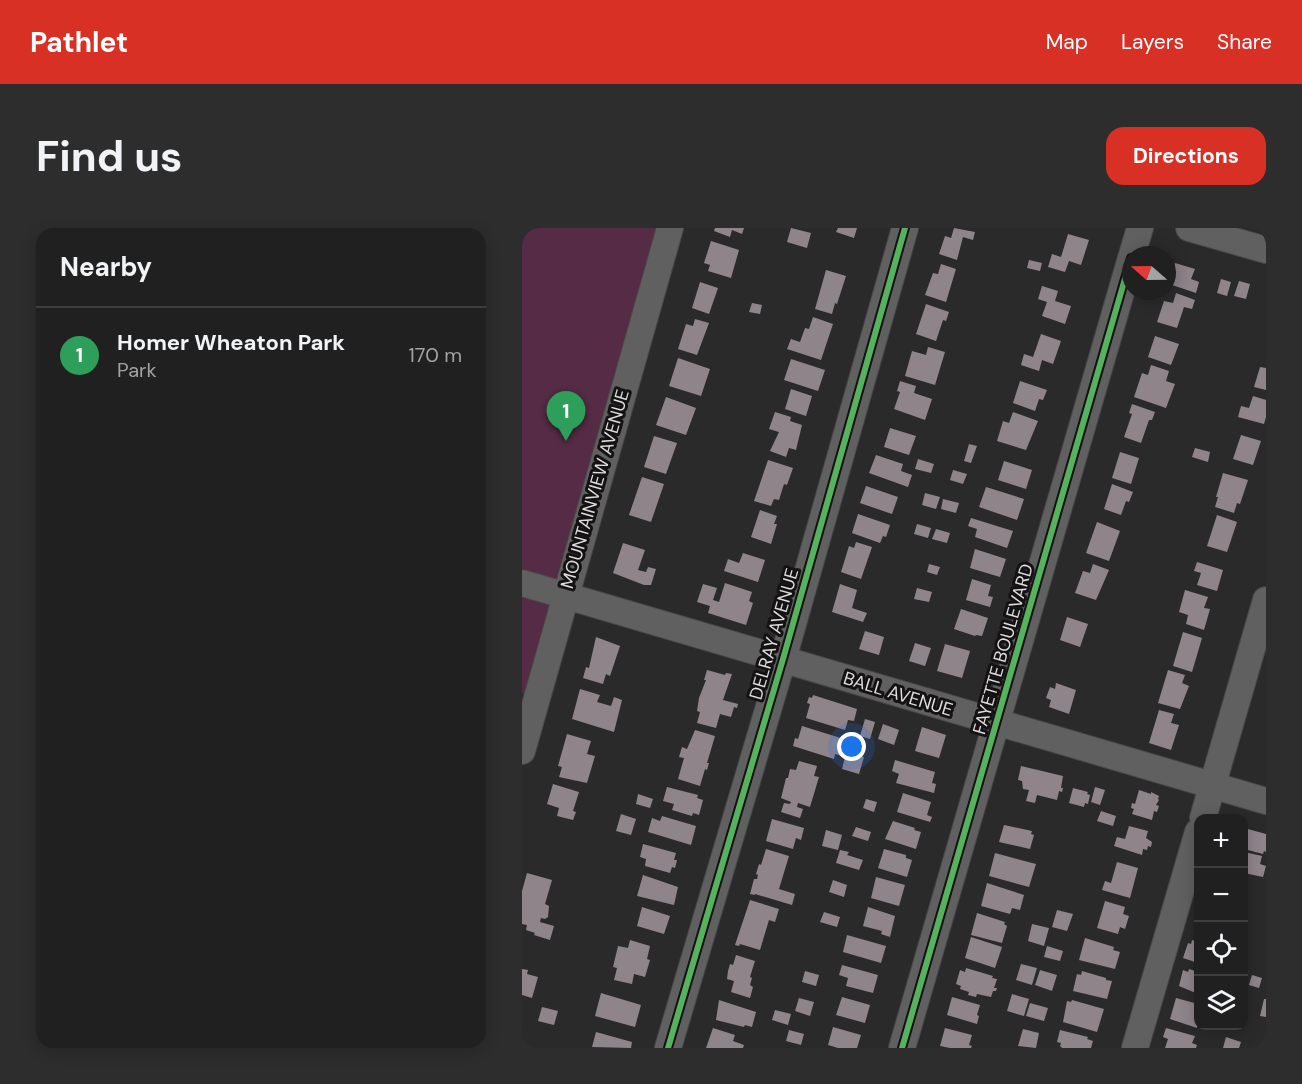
<!DOCTYPE html>
<meta charset="utf-8">
<style>
:root{--surface:#202020;--page:#2d2d2d;--text:#f1f3f6;--muted:#a2a3a5;--line:#3d3e3e;--accent:#d93025}
body{margin:0;font-family:"DM Sans",sans-serif;background:var(--page);color:var(--text)}
.controls{position:absolute;right:18px;bottom:18px;display:grid;overflow:hidden;border-radius:12px;box-shadow:0 3px 15px #0003}
.controls button{width:54px;height:54px;display:grid;place-items:center;padding:0;border:0;border-bottom:2px solid var(--line);background:var(--surface);color:var(--text);font:30px sans-serif}
.compass{position:absolute;left:600px;top:18px;width:54px;height:54px;border-radius:50%;background:var(--surface);box-shadow:0 3px 15px #0003;rotate:290deg}
.you{position:absolute;left:330px;top:519px;width:21px;height:21px;margin:-15px;border:4px solid #fff;border-radius:50%;background:#1a73e8;box-shadow:0 0 0 9px #1a73e833}
.badge{display:grid;place-items:center;width:39px;height:39px;border-radius:50%;background:var(--accent);color:#fff;font-size:20px;font-weight:700}
.pin{position:absolute;translate:-50% -50px;filter:drop-shadow(0 2px 3px #0008)}
.pin::after{content:'';position:absolute;top:32px;width:21px;height:18px;background:inherit;clip-path:polygon(0 0,100% 0,50% 100%)}
.list{margin:0;padding:0;list-style:none}
h2{display:flex;justify-content:space-between;align-items:center;height:78px;margin:0;padding:0 24px;font-size:26px}
h2 small{font-size:20px;font-weight:400;color:var(--muted)}
.list li{display:grid;grid-template-columns:39px 1fr auto;gap:18px;align-items:center;box-sizing:border-box;height:96px;padding:0 24px;border-top:2px solid var(--line)}
.list b{display:block;font-size:22px;white-space:nowrap}
.list p{margin:0;font-size:20px;white-space:nowrap;color:var(--muted)}
.list em{font-size:20px;font-style:normal;color:var(--muted)}
.icon{flex:none;width:33px;height:33px;fill:none;stroke:currentColor;stroke-width:2;stroke-linecap:round;stroke-linejoin:round}
.map{position:relative;flex:none;width:744px;height:820px;overflow:hidden;border-radius:18px}
header{display:flex;align-items:center;gap:36px;box-sizing:border-box;height:84px;padding:0 30px;background:var(--accent);color:#fff}
header strong{font-size:28px}
nav{display:flex;gap:33px;margin-inline-start:auto;font-size:21px}
.intro{display:flex;align-items:center;justify-content:space-between;box-sizing:border-box;height:144px;padding:0 36px}
h1{margin:0;font-size:42px}
.button{padding:15px 27px;border-radius:18px;background:var(--accent);color:#fff;font-size:21px;font-weight:700}
main{display:flex;gap:36px;padding:0 36px}
aside{flex:1;background:var(--surface);border-radius:18px;box-shadow:0 3px 15px #0003}
.map>svg:first-child{display:block}
.green{fill:#552b45}
.building{fill:#90848b}
.lines{fill:none;stroke-linecap:round;stroke-linejoin:round}
.minor-casing{stroke:#484748;stroke-width:28}
.minor{stroke:#616061;stroke-width:26}
.cycleway-casing{stroke:#141213;stroke-width:10}
.cycleway{stroke:#56b35d;stroke-width:6}
.labels{text-anchor:middle;dominant-baseline:central;stroke-width:6;stroke-linejoin:round;paint-order:stroke}
.street-label{font-size:18px;fill:#dfddde;stroke:#141213}
</style>
<header>
<strong>Pathlet</strong>
<nav><a>Map</a><a>Layers</a><a>Share</a></nav>
</header>
<div class="intro"><h1>Find us</h1><a class="button">Directions</a></div>
<main>
<aside>
<h2>Nearby<small></small></h2>
<ul class="list">
<li><span class="badge" style="background:#2e9e5b">1</span><div><b>Homer Wheaton Park</b><p>Park</p></div><em>170 m</em></li>
</ul>
</aside>
<div class="map">
<svg width="744" height="820" viewBox="0 0 744 820">
<rect width="100%" height="100%" fill="#2b2a2b"/>
<path class="green" d="M0,0H148L15,470L0,465Z"/>
<path class="building" d="M193,0H222L220,6L210,2L208,9L192,3Z
M269,0L289,5L285,20L265,14Z
M316,0H335L332,10L314,4Z
M432,0L453,4L451,12L441,9L435,32L417,26L423,8L429,10Z
M546,6L567,12L559,37L547,33L543,44L526,39L530,26L539,29Z
M189,13L217,22L209,50L186,43L188,37L182,35Z
M507,32L520,35L518,43L505,40Z
M653,35L673,41L669,51L677,54L674,65L647,56Z
M419,36L434,41L424,74L403,67L411,45L416,46Z
M304,42L324,48L315,76L313,75L310,86L293,81Z
M699,51L709,54L705,68L695,65Z
M717,53L728,56L724,71L712,68Z
M178,54L196,60L187,86L170,80Z
M520,58L536,63L533,73L549,78L543,96L520,88L525,74L516,71Z
M654,65L673,72L670,81L662,79L655,100L635,94L642,73L651,75Z
M230,75L240,77L238,86L227,84Z
M404,76L427,84L424,93L421,92L414,113L394,106Z
M291,89L311,96L299,132L265,121L269,111L278,114L283,100L287,101Z
M173,91L187,95L175,127L156,121L164,96L171,98Z
M519,106L539,113L531,136L520,132L517,143L499,137L502,126L511,129Z
M633,108L657,116L649,137L626,129Z
M406,119L423,124L413,157L383,148L390,123L404,127Z
M156,130L188,141L179,168L147,158Z
M269,131L303,142L296,163L262,152Z
M629,137L647,143L644,153L653,156L644,180L612,169L620,145L626,147Z
M738,139L744,140V162L732,159Z
M378,153L394,158L392,165L410,171L403,192L372,181L378,164L375,163Z
M498,153L525,162L521,172L517,171L513,183L491,175Z
M269,161L290,168L284,188L263,181Z
M731,168L744,172V189L742,196L716,189L719,178L727,180Z
M144,169L174,180L164,207L134,197Z
M610,176L633,184L630,192H627L619,215L602,209L610,186L607,185Z
M253,184L269,189L268,193L280,197L274,222L267,220L264,229L248,223L257,204L247,201Z
M491,184L516,193L504,222L475,213L481,193L487,195Z
M368,200L394,208L387,227L362,219Z
M719,207L739,213L731,237L711,231Z
M132,208L155,215L144,246L122,239Z
M447,216L455,218L449,235L442,233Z
M673,220L688,224L686,234L670,229Z
M598,224L617,230L609,256L590,250Z
M354,227L381,236L379,243L390,247L386,259L347,245Z
M396,231L412,236L409,245L393,241Z
M246,232L271,240L265,257L262,256L257,272L252,271L249,278L232,273Z
M482,233L510,242L504,261L476,252Z
M431,242L445,246L441,256L428,252Z
M701,245L726,252L718,276L715,275L712,285L693,279L696,269H694Z
M120,249L142,256L129,294L107,287Z
M590,256L611,264L607,274L604,273L599,287L582,281Z
M344,258L376,269L370,286L338,275Z
M464,259L502,271L495,292L457,279Z
M403,265L418,269L414,281L400,277Z
M421,271L437,275L434,285L419,281Z
M238,282L255,288L252,296H255L249,316L229,309Z
M336,286L368,297L364,309L361,308L358,315L330,305Z
M695,287L715,294L705,324L685,318Z
M449,290L491,303L485,320L453,309L455,301L446,298Z
M575,294L598,303L587,333L564,325Z
M395,296L409,300L406,310L392,306Z
M414,301L428,305L425,315L410,311Z
M334,314L350,319L339,351L319,344L327,318L332,320Z
M101,315L123,322L116,342L124,344L126,339L134,341L129,357H122L91,345Z
M453,321L484,331L478,349L448,340Z
M221,325L243,332L236,354L202,343L206,331L217,335Z
M675,334L701,342L695,363L675,357L679,345L672,343Z
M407,336L418,339L415,347L405,344Z
M571,336L587,342L574,372L553,365L561,343L568,345Z
M450,351L469,357L466,368L471,369L468,379L444,372Z
M203,355L230,364L227,373L231,375L224,397L186,385L188,378L175,374L181,356L195,360L191,372L197,374Z
M318,356L335,362L330,380L345,385L341,394L310,384Z
M395,360L410,364L407,374L392,371Z
M663,362L686,369L682,380L688,381L682,402L664,396L666,387L657,384Z
M439,381L466,390L460,408L454,407L453,408L432,401Z
M545,389L566,396L558,419L538,412Z
M343,403L362,409L357,427L337,421Z
M661,404L680,410L670,444L651,438Z
M74,409L98,418L88,448L84,446L81,456L61,450L64,439L67,440Z
M393,415L409,420L403,438L387,433Z
M423,416L448,423L440,450L415,443Z
M185,442L203,447L204,445L210,446L201,472L216,476L215,480L212,479L209,489L198,486L194,500L175,495L178,484L175,483L177,470L184,452H182Z
M646,442L663,447L660,455L667,458L658,481L636,475Z
M534,455L554,462L547,486L527,479L529,472L524,470L528,459L533,461Z
M58,461L78,467L75,474L89,478L92,469L100,472L92,504L50,491Z
M291,467L335,481L332,493L326,492L323,502L284,490L288,476L285,475L287,469L290,470Z
M637,482L652,486L649,495L657,497L649,522L627,515Z
M343,491L353,494L348,511L338,508Z
M361,496L377,502L372,517L356,511Z
M280,498L325,512L320,528L313,526L312,531L271,518L273,510L276,511Z
M400,499L424,507L417,530L393,523Z
M173,502L193,508L185,535H187L185,542L183,541L178,558L156,551L162,530L157,529L160,519L165,521Z
M45,506L69,513L65,526L73,528L65,555L37,549L40,539L36,538Z
M329,525L342,529L337,546L320,541L323,529L327,530Z
M373,532L413,544L410,555L414,556L412,565L374,555L377,546L370,543Z
M277,533L295,538L292,548L297,549L288,579L276,575L275,579L281,581L278,590L259,584L262,575L268,576L269,574L259,570L264,550H266L268,541L274,542Z
M499,538L541,548L539,560H541L540,564L537,563L535,572L515,567L513,575L504,573L507,562L501,561L500,553L496,552Z
M31,556L57,564L51,583L54,584L51,592L35,588L37,580L25,576Z
M145,559L176,567L175,570L181,572L177,587L171,585L170,588L150,582L152,576L141,573Z
M573,559L583,562L578,577L569,574Z
M551,560L566,564L565,566L568,567L566,576L563,575L562,579L547,575Z
M617,562L629,566V564L637,568L636,571L637,572L634,577L637,578L635,584L632,583L630,592L610,586L612,581L609,580L610,575L613,576Z
M381,565L409,574L405,587L410,589L408,594L375,584Z
M116,566L131,571L128,580L114,576Z
M344,571L355,574L352,584L341,580Z
M579,583L594,588L591,598L575,593Z
M99,586L114,591L109,607L94,603Z
M140,588L174,598L169,617L126,604L130,590L138,593Z
M250,591L282,600L279,612L274,610L271,621L244,613Z
M371,593L393,600L392,602L399,604L394,621L363,611Z
M482,597L510,603L509,606L512,607L508,621L477,614Z
M607,598L626,603L624,610L630,614L629,619L626,618L625,622L621,621L620,627L592,618L595,609L603,611Z
M334,599L349,604L346,613L330,608Z
M722,600L744,606V624L742,623L741,626L722,621Z
M304,602L320,607L316,622L300,618Z
M121,616L154,625L152,632H155L153,640L150,639L148,645L123,638L124,631L118,629Z
M244,621L267,628L257,661L273,666L270,677L233,666V667L228,666L232,651H235L236,647L234,646L237,636L239,637Z
M362,621L384,627V630L390,632L385,649L356,640Z
M318,622L327,624L325,627L341,632L337,642L314,635Z
M722,624L740,628L738,636L744,638L741,649L722,645Z
M473,625L514,636L507,659L467,648Z
M595,634L616,640L608,670L580,662L583,653L589,655Z
M5,645L30,652L23,676L27,678L26,689L23,691L19,690L18,694L32,698L28,712L12,707L13,705L4,702L5,697L0,696V663Z
M121,647L156,659L152,677L115,668Z
M354,649L383,657L377,678L349,670Z
M311,652L325,657L322,669L307,664Z
M465,655L502,667L498,682L490,680L488,686L459,678Z
M228,672L257,681L253,694L247,692L238,722L218,716L217,718L213,717Z
M583,673L603,679L601,686L607,688L603,701L598,699L596,706L575,700Z
M120,679L148,688L142,706L115,698Z
M346,679L373,688L368,709L359,706L360,703L341,698Z
M535,682L551,686L545,703L530,699Z
M302,684L318,689L315,699L298,694Z
M455,685L483,694L482,696L485,698L480,715L449,707Z
M510,696L527,700L522,718L506,713Z
M325,707L364,718L359,735L321,724Z
M449,709L480,719L473,740L443,730Z
M563,710L592,719L591,722L598,724L593,741L557,732Z
M108,712L128,718L125,731L128,732L123,749L112,746L110,756L92,752L95,740L91,739L96,718L106,720Z
M670,712L676,714V735L661,730L666,715L669,716Z
M525,718L541,723L538,733L522,729Z
M214,727L233,733L228,749L230,750L228,757L231,759L228,770L209,764L212,753L205,751L206,743L208,736L211,737Z
M499,736L515,740L510,757L494,752Z
M320,737L356,747L351,765L324,758L326,750L317,747Z
M444,740L471,748L470,750L475,751L472,760H475L474,763H471L469,769L455,766L454,769L446,767L447,764L438,761L439,758L434,756L438,742L443,744Z
M0,741L6,742L5,746L16,749L10,770L0,767Z
M667,741L676,744V766L657,758L661,742L666,744Z
M518,742L535,747L530,763L513,757Z
M283,743L297,747L294,758L280,754Z
M560,743L584,750V752L590,753L585,771L551,763L555,746L559,747Z
M730,747L740,750L737,760L727,757Z
M79,765L119,777L113,799L73,788Z
M490,766L507,771L502,788L485,783Z
M320,769L348,777L343,795L314,787Z
M430,769L458,777L455,787L457,788L455,796L425,787Z
M277,770L292,774L288,788L273,783Z
M654,770L676,776L675,800L648,791Z
M742,771H744V789L738,788Z
M197,772L234,784L230,799L223,797L222,799L194,792Z
M550,772L582,781L575,804L541,794L545,773L549,774Z
M508,775L526,780L522,793L504,788Z
M20,779L36,783L32,797L16,793Z
M253,782L269,786L266,797L250,792Z
M311,799L339,807L335,820H316L306,817Z
M191,800L213,807L211,813L222,817L221,820H184Z
M423,800L450,807L447,817L450,818L449,820H428L418,818Z
M644,800L673,808L670,815L675,817L674,820H643L646,811L641,809Z
M501,801L517,805L514,820L496,818Z
M267,802L282,806L279,817L264,813Z
M538,802L566,809L565,811L571,813L569,820H540L538,818L539,815L535,814Z
M74,804L110,814L109,820L70,819Z
M704,809L719,814L717,820H701Z"/>
<g class="lines">
<g class="minor-casing">
<path id="minor" d="M667,0L744,22
M610,27L618,0
M0,355L744,573
M0,523L148,0
M681,590L744,372
M146,820L261,431L383,0
M380,820L609,30
M613,820L676,604"/>
</g>
<use href="#minor" class="minor"/>
<g class="cycleway-casing">
<path id="cycleway" d="M146,820L261,431L383,0
M380,820L609,30"/>
</g>
<use href="#cycleway" class="cycleway"/>
</g>
<g class="labels">
<g class="street-label">
<text transform="translate(73 261) rotate(-74)">MOUNTAINVIEW AVENUE</text>
<text transform="translate(252 406) rotate(-74)">DELRAY AVENUE</text>
<text transform="translate(481 421) rotate(-74)">FAYETTE BOULEVARD</text>
<text transform="translate(376 466) rotate(17)">BALL AVENUE</text>
</g>
</g>
</svg>
<div class="controls">
<button>+</button>
<button>−</button>
<button><svg class="icon" aria-label="locate" viewBox="0 0 24 24"><circle cx="12" cy="12" r="6"/><path d="M12 2v4M12 18v4M2 12h4M18 12h4"/></svg></button>
<button><svg class="icon" aria-label="layers" viewBox="0 0 24 24"><path d="M12 4l9 5-9 5-9-5zM3 14l9 5 9-5"/></svg></button>
</div>
<svg class="compass" viewBox="-18 -18 36 36"><path d="M0-13l5 13h-10z" fill="#e53935"/><path d="M0 13l5-13h-10z" fill="#a2a3a5"/></svg>
<div class="you"></div>
<div class="pin badge" style="left:44px;top:213px;background:#2e9e5b">1</div>
</div>
</main>
